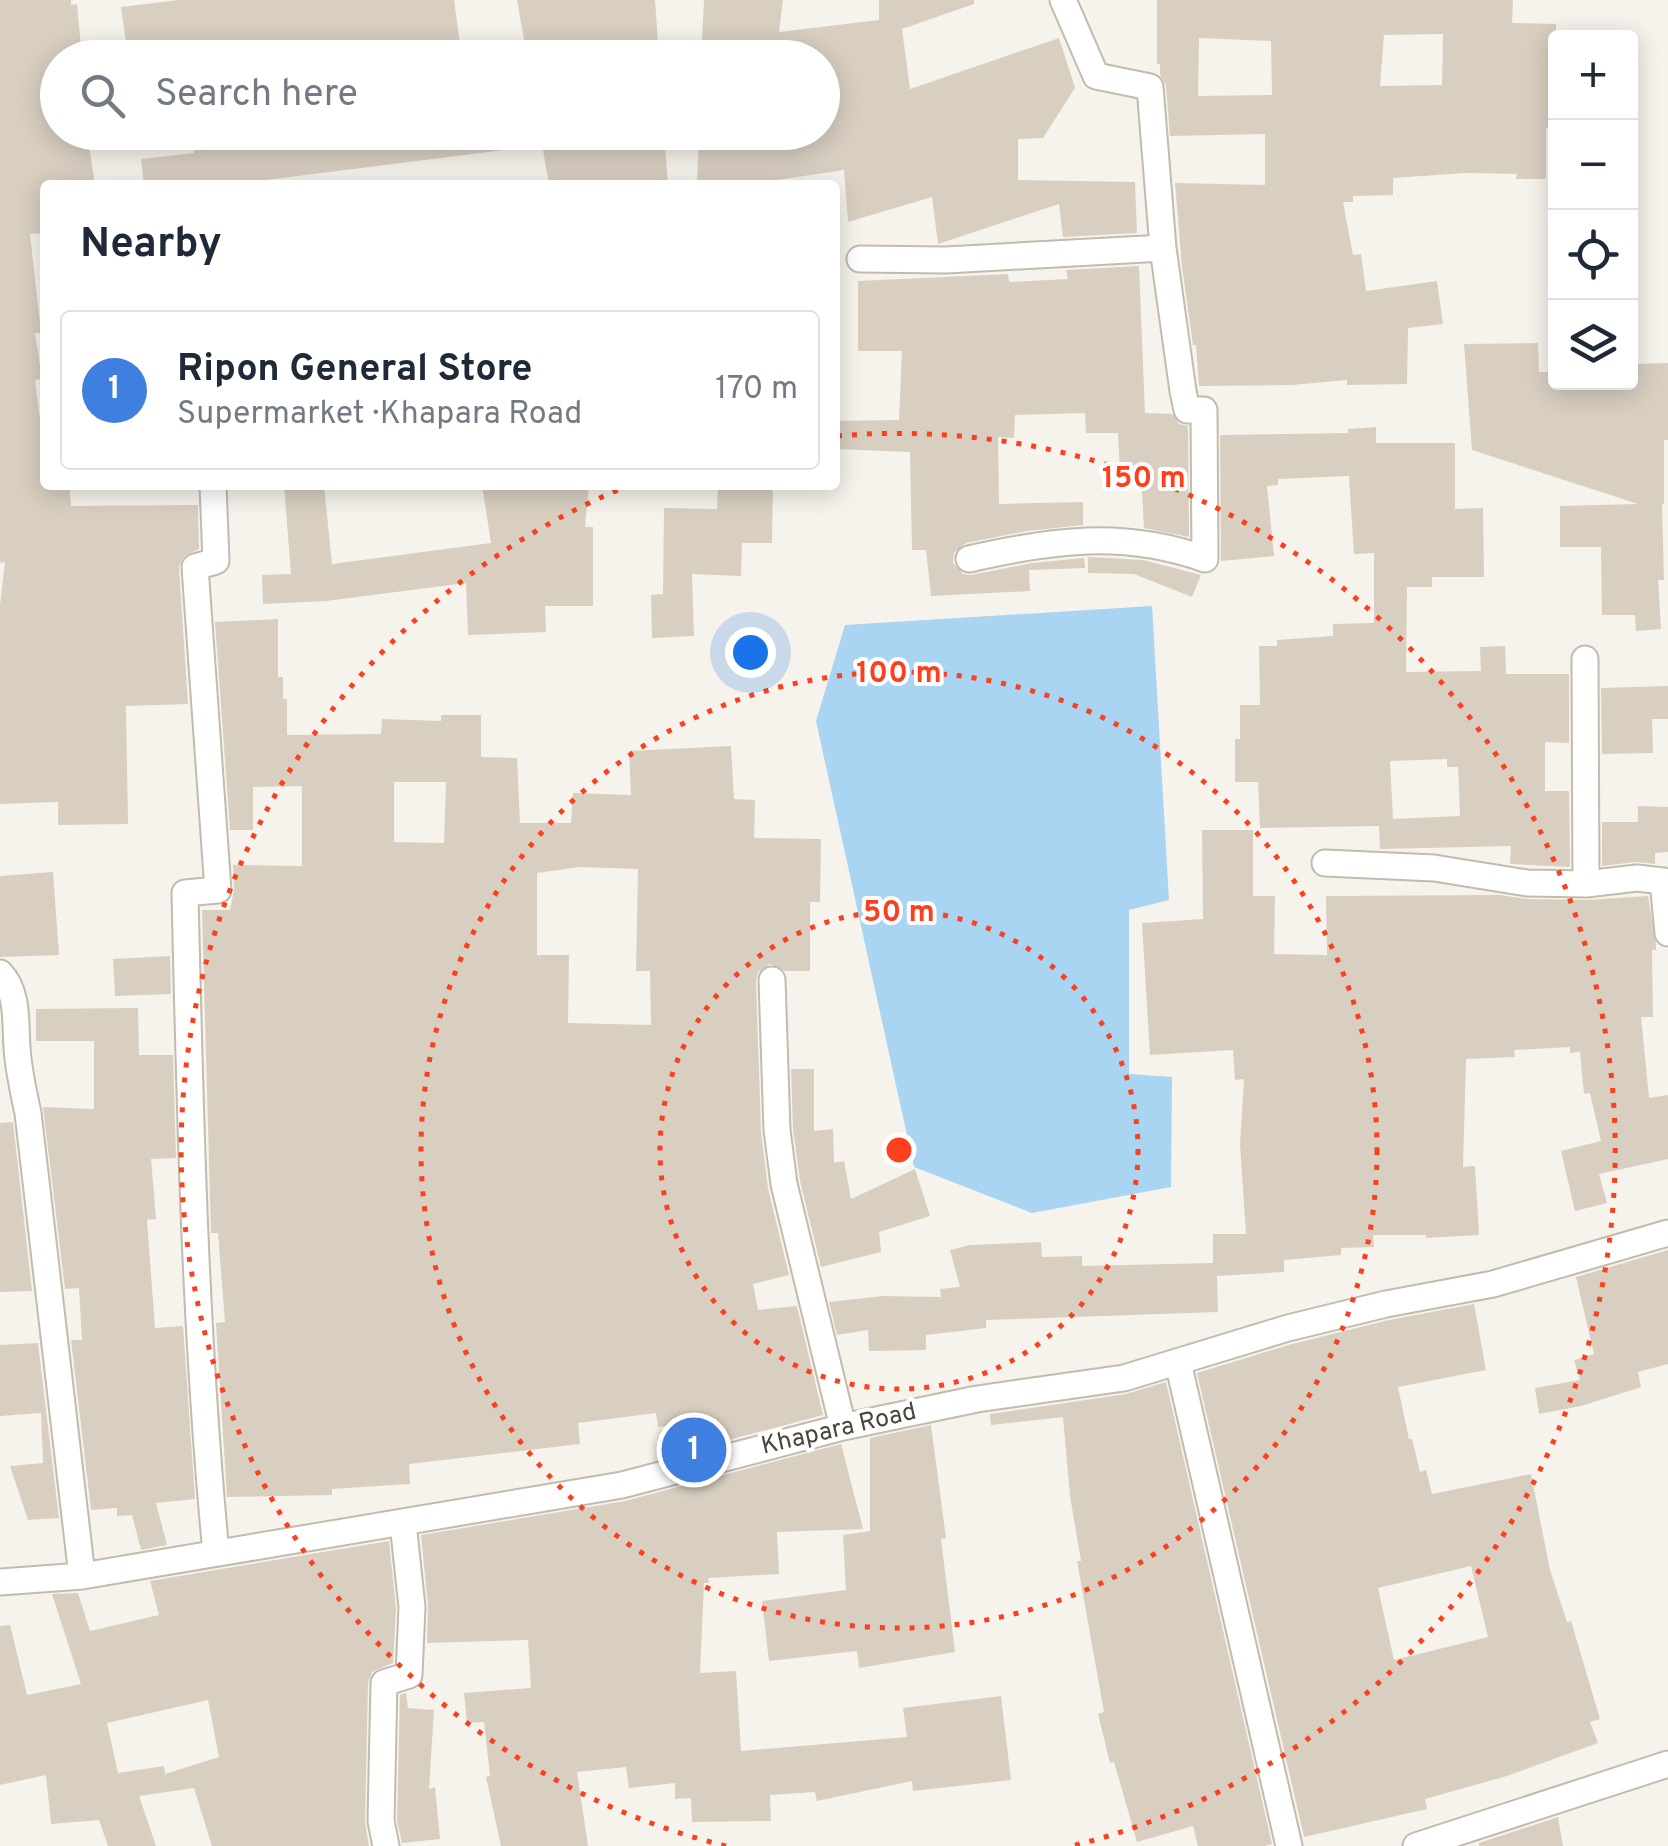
<!DOCTYPE html>
<meta charset="utf-8">
<style>
:root{--surface:#fff;--page:#f2f2f3;--text:#1f2937;--muted:#747a83;--line:#e0e1e3;--accent:#0b8043}
body{margin:0;font-family:Overpass,sans-serif;background:var(--page);color:var(--text)}
.controls{position:absolute;right:30px;top:30px;display:grid;overflow:hidden;border-radius:10px;box-shadow:0 5px 25px #0003}
.controls button{width:90px;height:90px;display:grid;place-items:center;padding:0;border:0;border-bottom:2px solid var(--line);background:var(--surface);color:var(--text);font:50px sans-serif}
.you{position:absolute;left:750px;top:652px;width:35px;height:35px;margin:-25px;border:8px solid #fff;border-radius:50%;background:#1a73e8;box-shadow:0 0 0 15px #1a73e833}
.badge{display:grid;place-items:center;width:65px;height:65px;border-radius:50%;background:var(--accent);color:#fff;font-size:32px;font-weight:700}
.pin{position:absolute;translate:-50% -50%;border:5px solid #fff;box-shadow:0 2px 10px #0006}
.list{margin:0;padding:0;list-style:none}
h2{display:flex;justify-content:space-between;align-items:center;height:130px;margin:0;padding:0 40px;font-size:42px}
h2 small{font-size:32px;font-weight:400;color:var(--muted)}
.list li{display:grid;grid-template-columns:65px 1fr auto;gap:30px;align-items:center;box-sizing:border-box;height:160px;margin:0 20px 20px;padding:0 20px;border:2px solid var(--line);border-radius:10px}
.list b{display:block;font-size:38px;white-space:nowrap}
.list p{margin:0;font-size:32px;white-space:nowrap;color:var(--muted)}
.list em{font-size:32px;font-style:normal;color:var(--muted)}
.icon{flex:none;width:55px;height:55px;fill:none;stroke:currentColor;stroke-width:2;stroke-linecap:round;stroke-linejoin:round}
.map{position:relative;flex:none;width:1668px;height:1846px;overflow:hidden}
.search{position:absolute;background:var(--surface);box-shadow:0 5px 25px #0003;left:40px;top:40px;width:800px;height:110px;display:flex;align-items:center;gap:25px;box-sizing:border-box;padding:0 35px;border-radius:55px;color:var(--muted);font-size:38px}
.panel{position:absolute;background:var(--surface);box-shadow:0 5px 25px #0003;left:40px;top:180px;width:800px;height:310px;border-radius:10px}
.map>svg:first-child{display:block}
.water{fill:#a9d4f2}
.building{fill:#d8cfc1;fill-rule:evenodd}
.lines{fill:none;stroke-linecap:round;stroke-linejoin:round}
.street-casing{stroke:#c2bbae;stroke-width:29}
.street{stroke:#fff;stroke-width:25}
.ring{fill:none;stroke:#fc3f1d;stroke-width:5;stroke-dasharray:5 10}
.labels{text-anchor:middle;dominant-baseline:central;stroke-width:8;stroke-linejoin:round;paint-order:stroke}
.street-label{font-size:25px;fill:#4b4439;stroke:#fff}
.centre{fill:#fc3f1d;stroke:#fff;stroke-width:5}
.ring-label{font-size:30px;text-anchor:middle;font-weight:bold;fill:#fc3f1d;stroke:#fff;stroke-width:8;stroke-linejoin:round;paint-order:stroke}
</style>
<div class="map">
<svg width="1668" height="1846" viewBox="0 0 1668 1846">
<rect width="100%" height="100%" fill="#f6f3ec"/>
<path class="water" d="M1152,606L1169,900L1129,910V1074L1172,1077L1171,1187L1032,1213L914,1167L816,721L845,625Z"/>
<path class="building" d="M0,0H71V5L77,4L82,58H58V132H87L95,185H45V233L30,234L41,333H35L42,379L35,380L42,436L45,435V485H69L71,506L198,505L199,549L184,556L179,567L188,704L126,706L128,824L58,825V802L0,804V605L5,562L0,563Z
M179,0H454L462,58H182L181,52L128,58L121,7Z
M517,0H655L659,58H613L525,45Z
M704,0H783L779,32L879,20V0H974V4L902,29L910,89L1059,38L1075,88L1043,138L1018,139V180L1135,182L1137,233L1063,237L1059,204L938,244L932,197L848,222L844,170L743,185H697L699,132H822V58H701Z
M1157,0H1513L1512,23L1556,24V128H1546V179H1516L1517,174L1466,173L1393,178V195L1353,196V202H1343L1353,255L1361,254L1366,291L1437,281L1443,324L1408,328L1407,384L1347,385V380L1292,385L1199,386L1196,345H1193L1182,267L1175,183L1265,185V134L1170,136L1166,86L1160,75V64H1157ZM1443,34L1442,85L1380,86L1384,35ZM1199,38L1271,41L1272,95L1198,96Z
M191,132H510L511,149L226,185H144L141,159L194,153Z
M540,132H664L668,185H549Z
M1139,266L1145,413L1172,414L1179,424L1188,426L1189,537L1144,528L1141,474H1120L1118,433H1086L1085,413L1015,415L1014,438L998,437L999,504L1083,502V525L1027,531L966,543L954,553L953,563L963,574L971,575L1032,563L1084,558L1085,568L1029,570L1030,591L931,596L926,550H912L910,452L835,449V421L899,420L902,351H858V281L1008,274L1009,282L1068,279L1066,270Z
M1538,343L1539,372H1556V382H1633V364L1668,363V440H1664V504H1662L1664,580H1658L1661,629L1636,631L1635,615H1602L1601,547H1560V506L1638,504L1472,450L1464,344Z
M1376,427V443H1455V509L1483,508L1484,577H1432V587H1407L1406,672L1481,671L1480,647L1505,646L1506,674H1569V743L1545,742V791H1569L1570,867L1510,864L1511,846L1380,849L1379,826L1260,828L1258,782H1235V739H1240V705H1260L1259,646H1277V640L1333,636V624L1374,623V553L1354,554L1349,476L1278,479V485L1267,486L1274,556L1221,561L1220,435L1348,433V429ZM1447,759V767H1458L1460,816L1393,819L1390,761Z
M284,485H324L332,564L491,543L482,485H589L585,527H593V606H545L546,632L468,635L466,583L326,601L263,604L262,575L291,574Z
M718,485H773L772,543H742L741,576L692,574L694,636L652,638L651,595L663,594L664,508L717,509Z
M1088,557L1143,560L1201,575L1192,597L1134,574L1088,573Z
M278,619V677H283V699H287V735L381,734L382,719L441,721V715H481V757L517,758L520,823H571L573,793L631,795L629,751L731,746L734,799L755,800L754,838L821,839L820,902H810V971H785L770,964L758,972L756,980L761,1132L768,1188L789,1275L753,1284L758,1310L797,1306L823,1415L668,1456L665,1426L658,1427L656,1413L578,1423L580,1444L409,1464L410,1484L332,1489V1495L227,1497L216,1323L225,1322L218,1233H211L202,910H230L234,890L233,865L302,866V786L253,787V830H230L215,622ZM394,782H446L444,843L394,842ZM580,867L638,869L636,971H650L651,1025L568,1023L569,955H537V873Z
M1668,686V719H1652L1653,753L1602,754L1601,688Z
M1638,806L1668,807V852L1655,853V864L1636,862L1602,866V822H1638Z
M1202,830H1253V896H1275L1274,954L1327,955L1326,896L1500,895L1527,899L1586,900L1648,896L1656,943V950H1652L1653,1017H1641L1649,1098L1668,1095V1159L1599,1174L1607,1203L1575,1211L1561,1151L1601,1141L1590,1093L1584,1094L1580,1052L1570,1053V1047L1514,1050L1515,1057L1466,1059L1463,1167L1475,1166L1479,1235L1426,1238V1235H1373L1374,1247L1341,1248V1255L1284,1260V1272L1217,1276L1218,1312L986,1320V1328L926,1335V1350L869,1351L868,1330L837,1335L829,1302L883,1296L941,1297L940,1289L960,1287L950,1250L970,1245L1041,1242L1042,1257L1082,1256V1266L1213,1263V1234H1246L1240,1144L1244,1079L1235,1080L1233,1050L1150,1055L1142,923L1203,919Z
M53,872L59,955L0,957V876Z
M170,956L171,994L115,996L113,959Z
M138,1008L139,1055H173L176,1158L151,1159L156,1219L147,1220L155,1328L183,1326L195,1499L156,1503L167,1545L141,1550L132,1515L117,1516V1508L91,1510L71,1340H82L79,1288L65,1289L43,1107L94,1109V1041H36V1009Z
M791,1069H814V1131L833,1129L834,1163L844,1161L851,1199L915,1169L930,1216L879,1232L881,1252L821,1267L800,1181L793,1129Z
M13,1122L32,1291L0,1292V1123Z
M1668,1250V1364L1638,1372L1641,1387L1581,1406L1539,1414L1535,1388L1580,1380L1574,1360L1594,1354L1576,1277Z
M1474,1304L1486,1370L1398,1387L1409,1439H1412L1420,1472L1426,1470L1432,1494L1531,1474L1550,1570L1567,1622L1571,1621L1600,1719L1590,1722L1598,1743L1507,1776L1425,1799L1427,1809L1304,1837L1197,1373L1292,1344L1389,1320ZM1471,1566L1488,1637L1394,1660L1378,1588Z
M38,1343L59,1518L28,1520L10,1466L43,1463L41,1413L0,1416V1345Z
M1166,1382L1272,1844L1265,1846H1198L1193,1826L1137,1842L1114,1762L1110,1763L1098,1714L1104,1712L1077,1561H1081L1070,1496L1063,1417L991,1425L990,1414L1126,1394Z
M931,1425L946,1538L941,1539L955,1652L859,1668L857,1651L769,1661L762,1601L846,1590L843,1535L870,1531V1438Z
M841,1444L863,1529L777,1532L779,1574L708,1578L709,1583H704L700,1673L736,1671L741,1751L907,1737L903,1708L1001,1696L1011,1780L913,1791L912,1781L817,1801L815,1792L770,1795L771,1821L692,1822L691,1798L675,1799V1783L629,1788L626,1767L577,1772L588,1846H501L486,1777L490,1776L484,1722L467,1723L464,1693L531,1688L528,1640L427,1643L428,1606L421,1535L625,1501Z
M389,1541L396,1608L393,1663L372,1672L368,1683L365,1821L369,1846H212L194,1788L139,1796L156,1846H108L99,1820L51,1824L46,1775L0,1785V1626L10,1625L27,1695L81,1684L52,1594L78,1593L90,1631L159,1615L150,1581ZM208,1700L219,1757L165,1774L164,1766L118,1773L107,1723Z
M406,1693L408,1708L434,1710L429,1789L435,1787L440,1839L402,1843L397,1820L400,1695Z
M1558,1817L1563,1846H1479V1843Z"/>
<g class="lines">
<g class="street-casing">
<path id="street" d="M860,259L946,260L1163,248
M213,485L216,561L195,567L218,890L185,893C190,1114 195,1333 216,1553
M969,559C1052,540 1123,530 1205,559L1204,410H1187L1183,391L1163,248L1150,87L1096,76L1063,0
M1585,659L1586,884
M1325,863L1434,868L1527,883L1586,884L1637,878L1663,881L1668,933
M0,973C21,994 14,1031 18,1058C20,1076 24,1095 28,1113L82,1576
M772,980L777,1130L784,1184L843,1427
M1178,1362L1289,1846
M0,1582L82,1576L622,1485L843,1427L977,1399L1124,1378L1288,1328L1386,1304L1493,1284L1668,1233
M386,1846L381,1821L384,1683L409,1675L412,1607L403,1523
M1416,1846L1668,1764"/>
</g>
<use href="#street" class="street"/>
</g>
<g class="ring">
<circle cx="899" cy="1150" r="239"/>
<circle cx="899" cy="1150" r="478"/>
<path d="M726 1846A717 717 0 0 1 630 485M837 436A717 717 0 0 1 1072 1846"/>
</g>
<g class="labels">
<g class="street-label">
<text transform="translate(839 1430) rotate(-13)">Khapara Road</text>
</g>
</g>
<circle cx="899" cy="1150" r="15" class="centre"/>
<g class="ring-label">
<text x="1144" y="487">150 m</text>
<text x="899" y="682">100 m</text>
<text x="899" y="921">50 m</text>
</g>
</svg>
<div class="controls">
<button>+</button>
<button>−</button>
<button><svg class="icon" aria-label="locate" viewBox="0 0 24 24"><circle cx="12" cy="12" r="6"/><path d="M12 2v4M12 18v4M2 12h4M18 12h4"/></svg></button>
<button><svg class="icon" aria-label="layers" viewBox="0 0 24 24"><path d="M12 4l9 5-9 5-9-5zM3 14l9 5 9-5"/></svg></button>
</div>
<div class="you"></div>
<div class="pin badge" style="left:694px;top:1450px;background:#3f7fe0">1</div>
<div class="search"><svg class="icon" aria-label="search" viewBox="0 0 24 24"><circle cx="10" cy="10" r="6"/><path d="M15 15l6 6"/></svg>Search here</div>
<section class="panel">
<h2>Nearby<small></small></h2>
<ul class="list">
<li><span class="badge" style="background:#3f7fe0">1</span><div><b>Ripon General Store</b><p>Supermarket · Khapara Road</p></div><em>170 m</em></li>
</ul>
</section>
</div>
